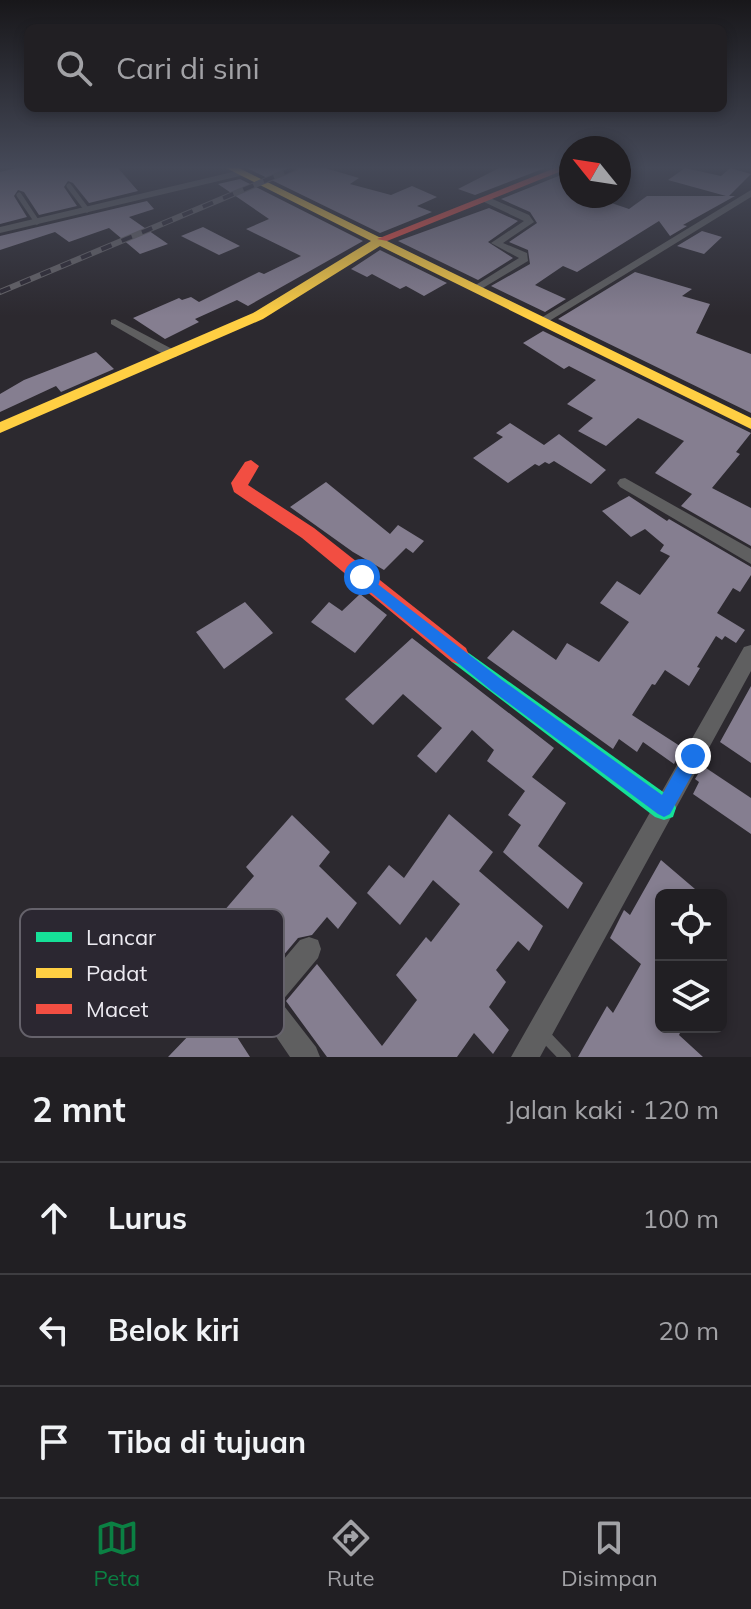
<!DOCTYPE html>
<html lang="id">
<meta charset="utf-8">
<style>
:root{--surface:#211f23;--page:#2d2c30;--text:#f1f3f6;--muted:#a2a2a6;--line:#3e3d41;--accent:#0b8043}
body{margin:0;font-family:Mulish,sans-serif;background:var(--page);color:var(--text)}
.controls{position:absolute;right:24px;bottom:24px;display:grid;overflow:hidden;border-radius:12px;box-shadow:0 4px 12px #0003}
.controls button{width:72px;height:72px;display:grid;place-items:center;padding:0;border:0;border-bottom:2px solid var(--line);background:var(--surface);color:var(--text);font:40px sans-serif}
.compass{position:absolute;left:559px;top:136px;width:72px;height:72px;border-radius:50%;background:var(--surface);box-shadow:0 4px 12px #0003;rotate:300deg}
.stop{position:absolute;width:24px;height:24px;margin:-18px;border:6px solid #1a73e8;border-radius:50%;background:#fff}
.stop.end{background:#1a73e8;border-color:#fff;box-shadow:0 2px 8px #0008}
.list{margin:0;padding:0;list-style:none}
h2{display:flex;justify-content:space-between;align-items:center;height:104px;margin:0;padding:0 32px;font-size:34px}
h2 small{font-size:26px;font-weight:400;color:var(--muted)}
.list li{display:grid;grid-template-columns:52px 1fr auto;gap:24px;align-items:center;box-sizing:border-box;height:112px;padding:0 32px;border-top:2px solid var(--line)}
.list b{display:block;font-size:30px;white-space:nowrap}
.list em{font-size:26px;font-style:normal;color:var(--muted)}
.icon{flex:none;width:44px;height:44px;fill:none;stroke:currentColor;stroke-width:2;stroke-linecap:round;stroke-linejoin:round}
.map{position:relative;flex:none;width:751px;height:1057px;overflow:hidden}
.search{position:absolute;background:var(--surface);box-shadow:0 4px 12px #0003;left:24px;right:24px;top:24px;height:88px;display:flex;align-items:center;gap:20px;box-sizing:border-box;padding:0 28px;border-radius:12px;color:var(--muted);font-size:30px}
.sheet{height:440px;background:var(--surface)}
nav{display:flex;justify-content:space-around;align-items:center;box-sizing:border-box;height:112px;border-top:2px solid var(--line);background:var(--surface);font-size:22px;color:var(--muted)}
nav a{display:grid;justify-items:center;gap:4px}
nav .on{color:var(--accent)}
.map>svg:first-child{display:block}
.building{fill:#857e90}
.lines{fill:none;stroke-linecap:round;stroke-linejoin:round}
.lane-far1{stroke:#5f5f60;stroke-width:5}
.lane{stroke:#5f5f60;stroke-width:12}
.street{fill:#5f5f60;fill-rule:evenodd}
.fast{fill:#16e098;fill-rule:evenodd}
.slow{fill:#ffcf43;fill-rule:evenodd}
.jam{fill:#f24e42;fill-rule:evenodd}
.rail-casing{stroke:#666468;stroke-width:6}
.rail{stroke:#2b2731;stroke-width:4;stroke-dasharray:11;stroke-linecap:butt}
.route{fill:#1a73e8}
.key{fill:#2b2731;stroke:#65626b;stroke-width:2}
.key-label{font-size:22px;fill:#eceaf1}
</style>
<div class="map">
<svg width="751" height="1057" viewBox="0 0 751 1057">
<rect width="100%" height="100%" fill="#2c292f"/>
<path class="building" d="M16,168H118L138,191L89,203L73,183L68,181L64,187L77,206L39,215L24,192L18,190L14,196L27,217L0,224V172Z
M247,168H325L359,178L350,184L391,195L412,186L437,197L417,206L432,212L380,233Z
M499,168H545L475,195L458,189Z
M685,168L721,176L730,168L751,174L729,196H735L683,225L687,226L670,236L659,221L577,272L563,266L535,285L566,299L545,312L491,286L530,264L528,250L509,242L537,223L530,212L501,199L571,171V196H591L629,209L647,196H726L668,180Z
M240,179L363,241L248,306L237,300L195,319L199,322L165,339L133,318L179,298L182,300L191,297L199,302L259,272L264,274L301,256L246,229L269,219L218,184Z
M147,201L154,209L129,217L168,244L140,254L109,228L69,242L55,232L0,250V236Z
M489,208L518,221L488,242L513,258L478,280L398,241Z
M203,227L240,246L219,255L181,236Z
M702,231L722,237L704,254L677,246Z
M380,250L447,283L424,296L406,286L400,289L372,274L367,277L351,269Z
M635,272L692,289L682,296L710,304L696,333L751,354V413L558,319Z
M543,331L751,433L736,452L740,454L712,488L751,508V546L681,506L692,494L655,473L684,441L638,418L606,446L578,431L593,418L567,404L596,380L569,366L564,369L523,343Z
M96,352L114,369L61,392L56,386L0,412V394L24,380Z
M510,423L544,445L559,434L606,470L591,484L554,461L549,464L545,462L539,466L535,464L508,483L473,458L503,437L496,433Z
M326,482L390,534L398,525L424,541L413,553L406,548L384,570L353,552L290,507Z
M629,496L667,521L669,519L751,567V575L740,592L733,588L717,613L745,630L736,643L725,636L722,640L716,636L697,667L700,668L689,686L665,670L655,685L652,684L632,715L683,748L674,764L643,742L637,752L619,739L613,749L487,658L513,630L556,660L567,643L599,662L629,622L600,603L617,581L640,595L670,556L660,551L664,545L645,529L631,537L602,511Z
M360,594L387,615L355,653L311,622L329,602L342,611Z
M245,602L273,633L224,669L196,632Z
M412,638L554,748L532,777L566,803L538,846L583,883L568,909L503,852L521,825L508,815L525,791L487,761L494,750L472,730L436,773L417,756L442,728L403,694L373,725L345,699Z
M751,686V763L720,742Z
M703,766L751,798V834L693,794L699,782L695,779Z
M449,814L493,852L479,871L543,926L529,951L518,941L496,970L506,982L489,1007L509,1030L493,1054L474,1033L457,1057H327L286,1001L317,964L382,1046L417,1000L396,975L426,937L431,942L460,904L433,880L400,925L367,893L389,865L404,878Z
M292,815L330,852L319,866L357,903L338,929L327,917L312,935L298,938L266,976L217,919L254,876L246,867Z
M661,860L702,895H661V1027H683L679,1035L703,1057H578L607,1006L613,1013L641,964L610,938L624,910L630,915Z
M217,1006L250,1057H168Z"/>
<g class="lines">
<path class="lane-far1" d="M69,186L87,210
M19,195L37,222"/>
<path class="lane" d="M544,1035L565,1057"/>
<path class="street" d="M241,170L244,171V175L0,233V227Z
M751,190V197L546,323L536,321Z
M482,197H488L529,215L534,222L503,243L527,253L528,261L478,291L474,290V286L519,258L491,243L524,221L482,201Z
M115,319L176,351L178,354L176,357H168L111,324V320Z
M625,478L751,549V564L620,487L617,483L620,479Z
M751,645V671L540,1057H511L744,647Z
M309,937L318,940L321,949L318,958L281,1002L316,1047L320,1057H290L252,1001L256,992L300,940Z"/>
<path class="fast" d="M459,646L673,799L676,808L673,817L664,820L655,817L452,662L449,655L452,648Z"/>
<path class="slow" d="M226,168H239L379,237H387V241L751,418V429L380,246L263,319L0,433V422L253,313L371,241Z"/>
<path class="jam" d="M555,168H569L387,241L377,239Z
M251,460L259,466L248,485L314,528L466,648L469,655L466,662L459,664L452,662L302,538L234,492L231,483L245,462Z"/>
<g class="rail-casing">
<path id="rail" d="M0,292L295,168"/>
</g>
<use href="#rail" class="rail"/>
</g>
<linearGradient id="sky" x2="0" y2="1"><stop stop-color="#18171a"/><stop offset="0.53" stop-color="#454958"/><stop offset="1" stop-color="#454958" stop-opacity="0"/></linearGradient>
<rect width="751" height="316" fill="url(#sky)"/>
<path class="route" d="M362,572L502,680L662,795L687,750L693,748L699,750L702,756L699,762L670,814L664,817L658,814L491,690L357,581L355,577Z"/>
<rect x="20" y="909" width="264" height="128" rx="12" class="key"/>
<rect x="36" y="932" width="36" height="10" fill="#16e098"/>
<rect x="36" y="968" width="36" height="10" fill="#ffcf43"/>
<rect x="36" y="1004" width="36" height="10" fill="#f24e42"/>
<g class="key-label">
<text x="86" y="945">Lancar</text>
<text x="86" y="981">Padat</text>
<text x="86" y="1017">Macet</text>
</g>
</svg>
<div class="controls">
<button><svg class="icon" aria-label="locate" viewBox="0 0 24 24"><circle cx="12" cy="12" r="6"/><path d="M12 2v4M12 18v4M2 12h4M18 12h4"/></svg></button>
<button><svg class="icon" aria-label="layers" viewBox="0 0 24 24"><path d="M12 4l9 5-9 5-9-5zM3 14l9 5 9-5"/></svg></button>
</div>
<svg class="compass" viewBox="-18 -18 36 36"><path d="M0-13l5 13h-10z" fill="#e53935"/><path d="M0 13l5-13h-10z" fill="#a2a2a6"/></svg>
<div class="stop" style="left:362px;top:577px"></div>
<div class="stop end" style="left:693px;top:756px"></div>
<div class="search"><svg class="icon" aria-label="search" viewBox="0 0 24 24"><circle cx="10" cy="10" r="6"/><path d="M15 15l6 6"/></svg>Cari di sini</div>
</div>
<section class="sheet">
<h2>2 mnt<small>Jalan kaki · 120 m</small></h2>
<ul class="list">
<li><svg class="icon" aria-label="ahead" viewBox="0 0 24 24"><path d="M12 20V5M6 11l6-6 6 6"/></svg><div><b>Lurus</b></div><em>100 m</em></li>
<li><svg class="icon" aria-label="left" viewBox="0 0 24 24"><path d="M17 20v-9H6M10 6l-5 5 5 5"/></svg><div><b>Belok kiri</b></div><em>20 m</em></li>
<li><svg class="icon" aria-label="arrive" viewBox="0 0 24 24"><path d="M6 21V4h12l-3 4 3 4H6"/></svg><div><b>Tiba di tujuan</b></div></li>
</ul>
</section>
<nav>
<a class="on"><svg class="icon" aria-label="map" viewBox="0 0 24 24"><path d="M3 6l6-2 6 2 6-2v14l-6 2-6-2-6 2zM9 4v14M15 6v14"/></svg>Peta</a>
<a><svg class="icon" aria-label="directions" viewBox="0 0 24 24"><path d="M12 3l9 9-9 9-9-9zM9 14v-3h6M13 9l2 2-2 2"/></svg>Rute</a>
<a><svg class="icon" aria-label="saved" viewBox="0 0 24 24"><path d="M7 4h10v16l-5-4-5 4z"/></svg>Disimpan</a>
</nav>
